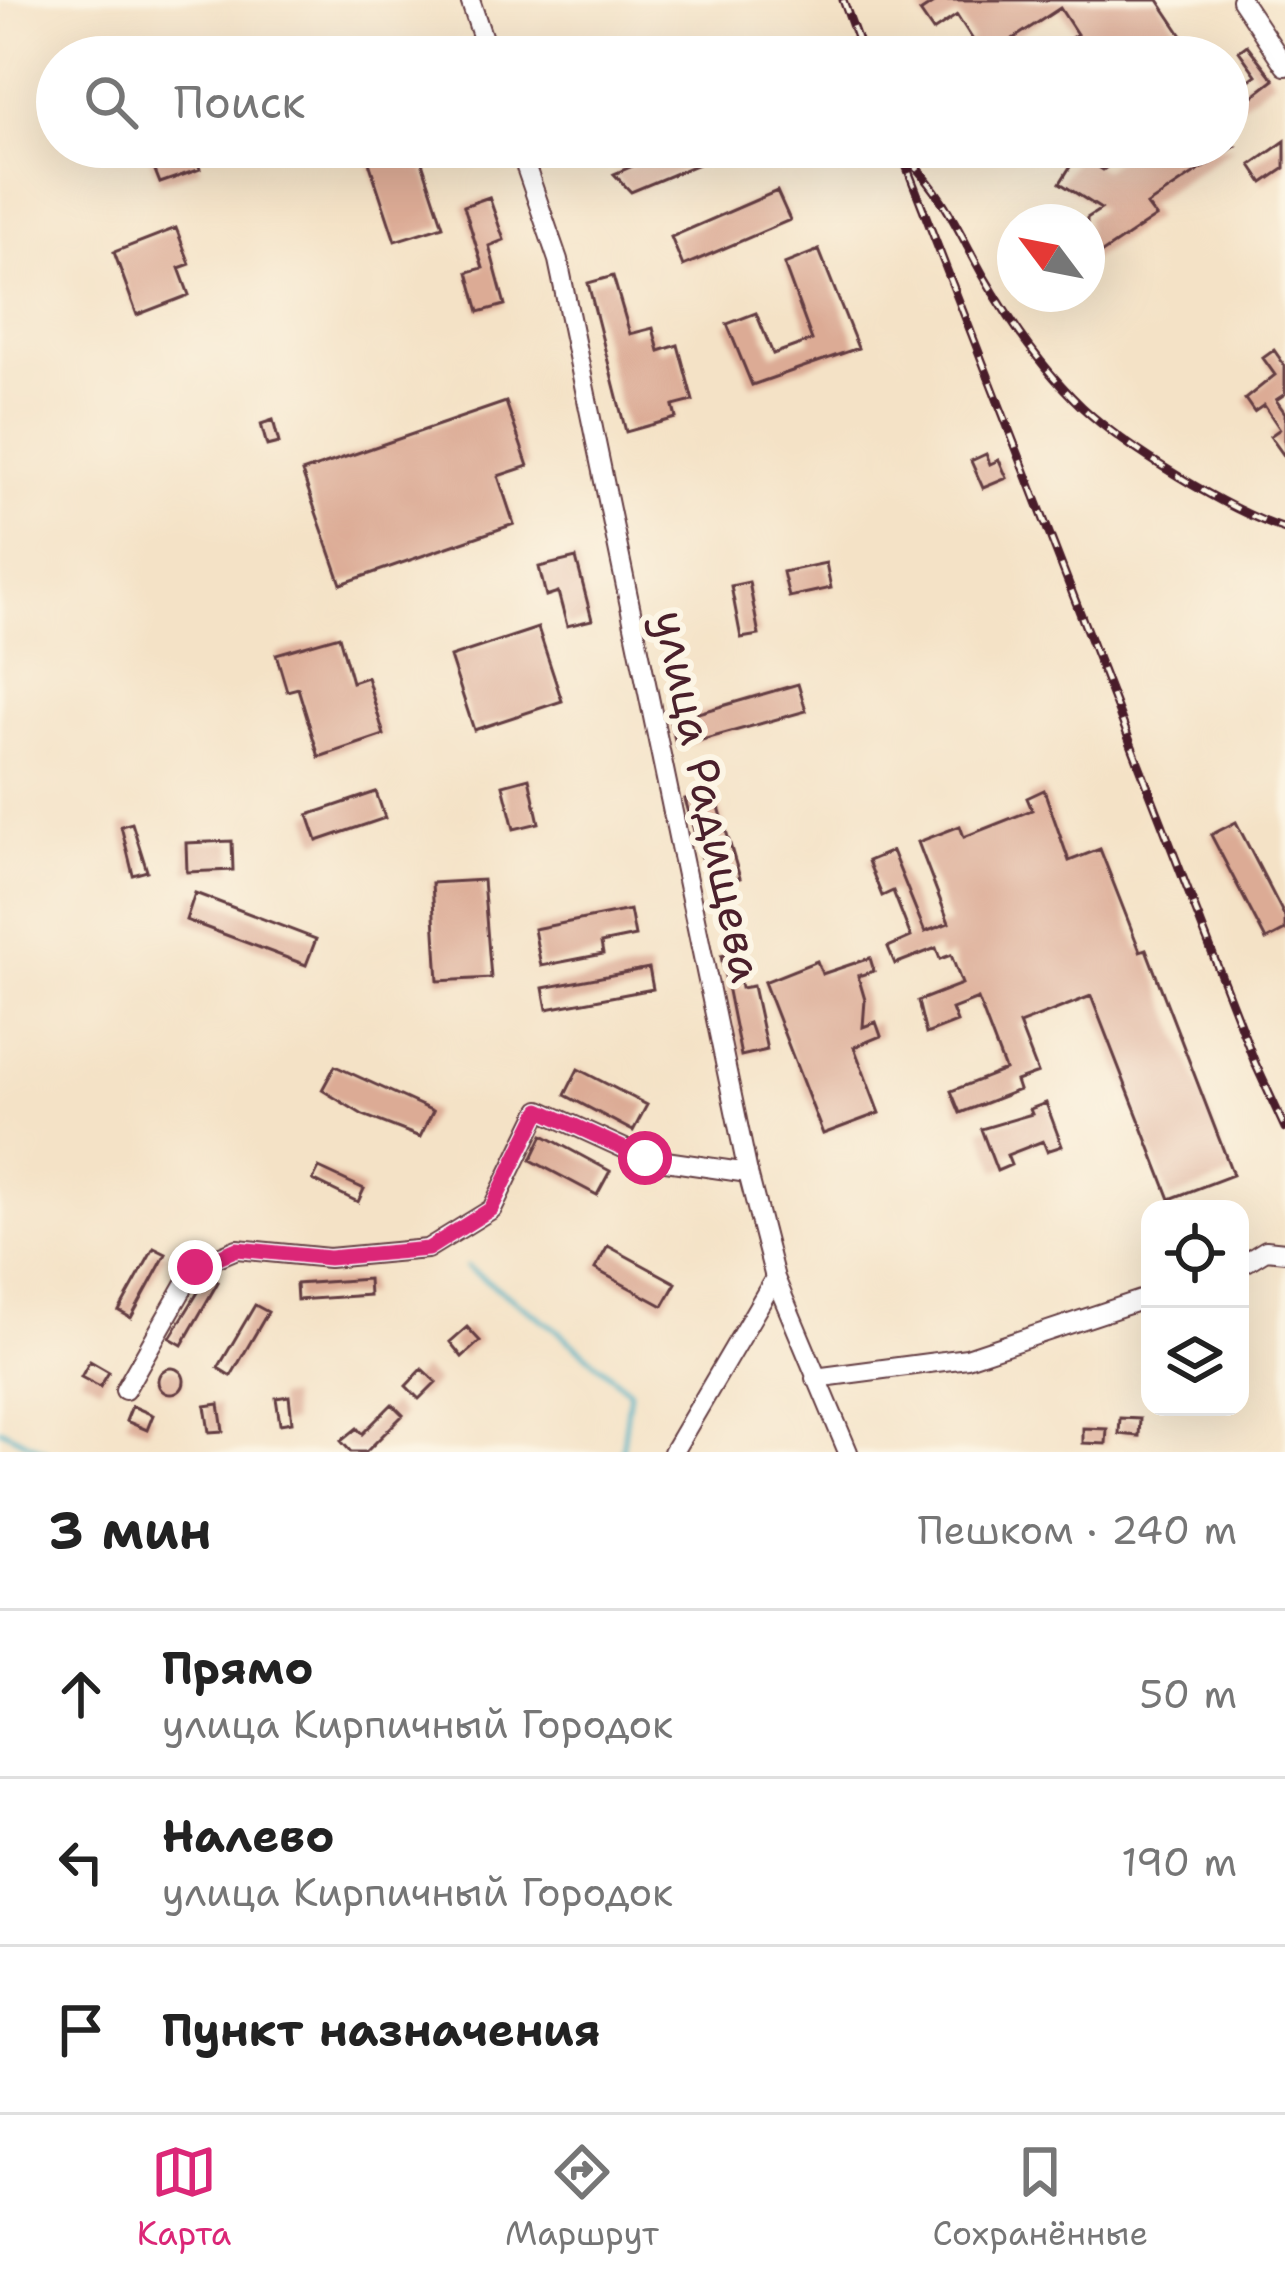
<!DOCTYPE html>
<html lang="ru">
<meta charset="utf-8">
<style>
:root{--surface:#fff;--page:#f6f6f6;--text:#222;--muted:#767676;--line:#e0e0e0;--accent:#db2777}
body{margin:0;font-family:"Shantell Sans",sans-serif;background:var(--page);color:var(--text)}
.controls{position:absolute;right:36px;bottom:36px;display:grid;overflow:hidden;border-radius:24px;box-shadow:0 12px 48px #0002}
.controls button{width:108px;height:108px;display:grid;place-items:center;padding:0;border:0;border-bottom:3px solid var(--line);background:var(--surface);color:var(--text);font:60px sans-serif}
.compass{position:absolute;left:997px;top:204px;width:108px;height:108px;border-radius:50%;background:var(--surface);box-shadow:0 12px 48px #0002;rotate:302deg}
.stop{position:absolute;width:36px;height:36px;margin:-27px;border:9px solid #db2777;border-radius:50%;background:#fff}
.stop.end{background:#db2777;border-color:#fff;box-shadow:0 3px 12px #0008}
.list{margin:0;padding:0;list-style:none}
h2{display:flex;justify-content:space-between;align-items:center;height:156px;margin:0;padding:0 48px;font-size:51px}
h2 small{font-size:39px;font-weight:400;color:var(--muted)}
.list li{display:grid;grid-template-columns:78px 1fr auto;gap:36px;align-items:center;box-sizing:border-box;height:168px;padding:0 48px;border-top:3px solid var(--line)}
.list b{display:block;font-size:45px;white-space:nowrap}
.list p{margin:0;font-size:39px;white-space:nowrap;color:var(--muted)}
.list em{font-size:39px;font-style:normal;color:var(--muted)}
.icon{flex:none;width:66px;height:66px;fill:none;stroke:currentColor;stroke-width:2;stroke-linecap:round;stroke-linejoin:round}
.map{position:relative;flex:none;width:1285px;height:1452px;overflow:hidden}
.search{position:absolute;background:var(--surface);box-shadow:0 12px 48px #0002;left:36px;right:36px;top:36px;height:132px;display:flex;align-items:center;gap:30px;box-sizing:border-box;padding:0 42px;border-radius:66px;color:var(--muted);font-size:45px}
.sheet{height:660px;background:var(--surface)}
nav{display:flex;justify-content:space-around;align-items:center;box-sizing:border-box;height:168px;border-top:3px solid var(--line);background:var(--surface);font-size:33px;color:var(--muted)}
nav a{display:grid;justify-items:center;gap:6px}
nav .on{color:var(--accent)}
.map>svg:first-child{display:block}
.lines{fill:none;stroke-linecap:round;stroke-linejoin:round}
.stream{stroke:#44aec3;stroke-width:4.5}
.building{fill:#dcab95}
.minor-casing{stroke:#643c42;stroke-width:22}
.minor{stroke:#fff;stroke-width:18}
.rail-casing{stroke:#4a1f2b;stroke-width:9}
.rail{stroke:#fcf5e5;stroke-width:4.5;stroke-dasharray:14;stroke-linecap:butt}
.route{stroke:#db2777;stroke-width:15}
.labels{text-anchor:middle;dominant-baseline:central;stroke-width:12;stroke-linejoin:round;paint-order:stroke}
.street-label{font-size:45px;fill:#4a1f2b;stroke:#fcf5e5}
</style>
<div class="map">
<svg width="1285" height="1452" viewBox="0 0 1285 1452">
<rect width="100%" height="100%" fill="#fcf5e5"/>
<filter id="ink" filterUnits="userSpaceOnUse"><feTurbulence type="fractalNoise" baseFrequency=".00833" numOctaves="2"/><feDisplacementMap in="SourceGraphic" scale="24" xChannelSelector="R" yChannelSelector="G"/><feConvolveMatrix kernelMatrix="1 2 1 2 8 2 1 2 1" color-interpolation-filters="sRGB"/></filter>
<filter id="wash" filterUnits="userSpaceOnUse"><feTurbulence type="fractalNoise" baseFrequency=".004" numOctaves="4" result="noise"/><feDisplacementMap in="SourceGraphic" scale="48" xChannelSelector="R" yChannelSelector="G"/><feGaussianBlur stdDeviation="2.7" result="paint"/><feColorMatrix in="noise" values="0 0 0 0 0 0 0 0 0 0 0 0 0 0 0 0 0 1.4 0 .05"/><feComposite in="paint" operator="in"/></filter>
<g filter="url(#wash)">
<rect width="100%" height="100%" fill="#f4e2c6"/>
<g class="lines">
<path class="stream" d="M467,1267L556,1329L630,1391L622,1452
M0,1429L47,1452"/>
</g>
<g id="blocks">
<path class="building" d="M938,0H1158L1191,49L1179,57H1044L1077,34L1060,8L985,57H948L973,40L957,15L933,31L920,12Z
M1247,45L1274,80L1228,115V96L1256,75L1239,51Z
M1285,141V168L1263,183L1251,165Z
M180,147H192L200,169L160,183L150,158Z
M364,147H417L443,226L395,241Z
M628,147H739L631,192L614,174L635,165Z
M1135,147H1234L1147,205L1156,217L1087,263V218L1101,209L1060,183L1078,154L1103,170Z
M777,191L790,220L683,266L671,237Z
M489,197L504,240L489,246L505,305L479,312L468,272L483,268L464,206Z
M176,228L190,264L179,268L189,295L137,315L114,252Z
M819,250L858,348L752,385L727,324L756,313L773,354L812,340L784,264Z
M613,276L630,334L653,328L659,351L678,345L693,401L673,406L676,418L626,432L588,283Z
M1274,350L1285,366V394L1276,400L1285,413V457L1270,436L1280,429L1264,405L1254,412L1245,399L1275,375L1263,358Z
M506,402L528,466L498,476L514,524L341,584L302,472Z
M273,420L279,443L267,446L261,424Z
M986,454L990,464L999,460L1007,478L983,488L971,461Z
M576,558L592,620L567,626L558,592L546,596L539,567Z
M826,563L831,588L789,597L783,572Z
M749,582L759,635L741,638L731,586Z
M538,628L562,701L474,730L450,657Z
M339,636L352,682L367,677L384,735L319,757L298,688L287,691L276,654Z
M798,684L806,711L677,747L670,721Z
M529,778L539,823L514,829L503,785Z
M714,790L740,878L710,887L685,799Z
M1044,790L1069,861L1100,849L1140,951L1146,949L1233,1175L1170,1199L1091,996L1019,1024L1038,1073L1016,1081L1019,1090L960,1113L951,1091L1005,1070L978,999L952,1009L957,1022L926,1034L918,1001L962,984L951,955L940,959L936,948L895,964L888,947L911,937L893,891L882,896L868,861L892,851L925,932L949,923L918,842L960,826L964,837L1032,810L1027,798Z
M376,792L385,818L317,841L308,815Z
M1236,822L1285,917V930L1266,940L1211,835Z
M132,823L147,871L133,875L121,826Z
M232,841L233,870L187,872L186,843Z
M483,880L491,978L438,981L432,883Z
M195,893L316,939L306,965L186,920Z
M630,910L635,936L601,943L603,954L541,966L534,929Z
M734,953L741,988L753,986L767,1050L741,1056L721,956Z
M870,958L874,971L858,976L865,1000L863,1027L876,1022L881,1036L854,1047L879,1113L823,1134L764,982L817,961L822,974Z
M649,968L653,989L547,1009L543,988Z
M335,1066L433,1111L420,1137L363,1115L322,1090Z
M578,1069L647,1105L633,1131L565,1095Z
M1046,1103L1062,1146L1047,1151L1043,1141L1007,1155L1011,1165L997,1171L981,1129L1032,1114L1030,1109Z
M543,1135L610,1171L597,1195L531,1160Z
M319,1168L364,1189L358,1202L313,1180Z
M608,1246L676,1283L663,1306L595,1269Z
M154,1248L166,1254L131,1318L119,1311Z
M208,1276L218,1282L182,1345L170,1338Z
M368,1279L369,1295L297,1300L296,1284Z
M255,1305L268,1312L231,1376L218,1368Z
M467,1327L480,1341L462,1357L450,1342Z
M90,1361L109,1372L100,1387L81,1377Z
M158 1381a13 13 0 1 1 26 0a13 13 0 1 1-26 0Z
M422,1369L436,1382L419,1399L406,1386Z
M289,1396L292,1422L280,1424L276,1398Z
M219,1404L223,1431L209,1432L205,1406Z
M392,1404L403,1415L366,1452H351L341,1441L357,1428L362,1434Z
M132,1406L153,1415L147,1430L126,1421Z
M1120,1418L1140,1419L1139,1436L1119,1434Z
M1083,1428L1107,1429L1106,1444L1083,1443Z"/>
</g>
</g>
<g filter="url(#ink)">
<use href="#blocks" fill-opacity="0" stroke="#643c42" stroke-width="3"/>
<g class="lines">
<g class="minor-casing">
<path id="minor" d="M470,0L489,57
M1241,0L1285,66
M519,147L558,260L748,1173L775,1278L848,1452
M1240,1266L1266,1250L1285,1252
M815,1378L967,1358L1150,1297
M125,1390L195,1267L237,1249L329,1258L427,1249L492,1209L540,1110L645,1158L748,1173
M673,1452L775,1278"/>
</g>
<use href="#minor" class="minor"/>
<g class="rail-casing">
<path id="rail" d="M843,0L864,57
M899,147L1255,1063L1285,1128
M909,160C944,195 959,232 983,275C1009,320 1044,371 1082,407C1126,448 1229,511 1285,529"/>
</g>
<use href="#rail" class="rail"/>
</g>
</g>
<g class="lines" filter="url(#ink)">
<path class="route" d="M195,1267L237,1249L329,1258L428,1249L491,1209L540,1110L645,1158"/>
</g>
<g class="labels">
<g class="street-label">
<text transform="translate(709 796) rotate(78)">улица Радищева</text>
</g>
</g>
</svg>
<div class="controls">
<button><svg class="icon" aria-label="locate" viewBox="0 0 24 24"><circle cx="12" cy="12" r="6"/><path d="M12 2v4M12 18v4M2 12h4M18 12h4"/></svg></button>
<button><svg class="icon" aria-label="layers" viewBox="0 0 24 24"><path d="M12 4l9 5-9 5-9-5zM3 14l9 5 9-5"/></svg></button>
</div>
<svg class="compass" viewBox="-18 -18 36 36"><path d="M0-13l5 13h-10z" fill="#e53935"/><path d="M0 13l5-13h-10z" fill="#767676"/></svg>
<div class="stop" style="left:645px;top:1158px"></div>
<div class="stop end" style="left:195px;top:1267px"></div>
<div class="search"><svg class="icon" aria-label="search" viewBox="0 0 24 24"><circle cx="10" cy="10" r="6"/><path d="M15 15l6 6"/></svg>Поиск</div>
</div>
<section class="sheet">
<h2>3 мин<small>Пешком · 240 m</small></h2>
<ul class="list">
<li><svg class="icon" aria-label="ahead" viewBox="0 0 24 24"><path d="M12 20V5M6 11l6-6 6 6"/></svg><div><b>Прямо</b><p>улица Кирпичный Городок</p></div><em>50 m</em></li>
<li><svg class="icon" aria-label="left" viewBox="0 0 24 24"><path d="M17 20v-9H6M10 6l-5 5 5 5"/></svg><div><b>Налево</b><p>улица Кирпичный Городок</p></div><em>190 m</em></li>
<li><svg class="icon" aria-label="arrive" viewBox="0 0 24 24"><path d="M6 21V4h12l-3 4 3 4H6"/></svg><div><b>Пункт назначения</b></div></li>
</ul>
</section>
<nav>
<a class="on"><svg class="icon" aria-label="map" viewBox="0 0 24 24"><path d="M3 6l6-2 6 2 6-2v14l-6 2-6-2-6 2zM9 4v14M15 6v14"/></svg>Карта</a>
<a><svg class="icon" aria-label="directions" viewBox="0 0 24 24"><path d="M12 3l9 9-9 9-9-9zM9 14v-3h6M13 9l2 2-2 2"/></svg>Маршрут</a>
<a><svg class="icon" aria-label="saved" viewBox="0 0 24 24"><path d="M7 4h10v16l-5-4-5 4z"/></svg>Сохранённые</a>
</nav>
